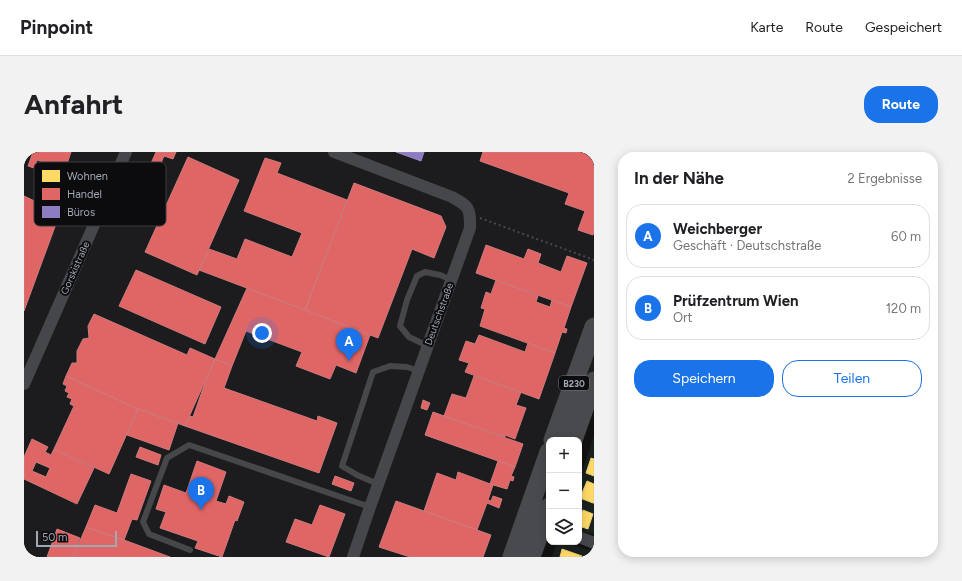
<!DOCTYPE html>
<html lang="de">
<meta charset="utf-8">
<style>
:root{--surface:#fff;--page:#f2f2f2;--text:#202124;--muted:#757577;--line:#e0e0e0;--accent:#1a73e8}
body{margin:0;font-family:Figtree,sans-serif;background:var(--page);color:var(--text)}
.controls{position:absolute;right:12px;bottom:12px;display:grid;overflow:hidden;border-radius:8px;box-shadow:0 2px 10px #0003}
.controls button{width:36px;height:36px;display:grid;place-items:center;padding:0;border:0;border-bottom:1px solid var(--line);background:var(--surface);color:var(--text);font:20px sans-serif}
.scale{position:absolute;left:12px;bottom:10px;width:81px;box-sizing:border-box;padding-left:4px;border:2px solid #a2a7b4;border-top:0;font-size:11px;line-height:14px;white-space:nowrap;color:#a2a7b4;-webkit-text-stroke:3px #0c0c0e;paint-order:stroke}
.you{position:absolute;left:238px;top:181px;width:14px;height:14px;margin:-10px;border:3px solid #fff;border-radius:50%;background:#1a73e8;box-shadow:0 0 0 6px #1a73e833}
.badge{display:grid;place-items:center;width:26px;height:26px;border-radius:50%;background:var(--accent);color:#fff;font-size:13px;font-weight:700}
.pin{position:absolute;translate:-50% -33px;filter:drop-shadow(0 1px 2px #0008)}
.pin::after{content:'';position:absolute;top:21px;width:14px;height:12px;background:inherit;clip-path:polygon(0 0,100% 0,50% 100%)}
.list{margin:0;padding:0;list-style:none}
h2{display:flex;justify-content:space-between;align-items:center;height:52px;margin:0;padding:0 16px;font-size:17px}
h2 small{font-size:13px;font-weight:400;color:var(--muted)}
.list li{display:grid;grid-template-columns:26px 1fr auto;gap:12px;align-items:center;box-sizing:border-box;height:64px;margin:0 8px 8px;padding:0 8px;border:1px solid var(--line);border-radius:16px}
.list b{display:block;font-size:15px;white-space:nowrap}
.list p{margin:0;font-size:13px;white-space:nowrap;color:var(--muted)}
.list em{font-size:13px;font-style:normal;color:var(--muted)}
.actions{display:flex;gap:8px;padding:12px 16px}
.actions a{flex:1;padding:9px 0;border:1px solid var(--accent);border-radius:16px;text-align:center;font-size:14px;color:var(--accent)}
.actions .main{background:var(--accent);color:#fff}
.icon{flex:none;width:22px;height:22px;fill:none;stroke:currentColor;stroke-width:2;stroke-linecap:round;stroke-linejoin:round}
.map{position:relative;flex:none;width:570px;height:405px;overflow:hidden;border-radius:16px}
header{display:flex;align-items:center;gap:24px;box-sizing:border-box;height:56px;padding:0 20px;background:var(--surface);border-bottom:1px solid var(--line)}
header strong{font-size:19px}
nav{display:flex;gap:22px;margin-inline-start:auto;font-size:14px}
.intro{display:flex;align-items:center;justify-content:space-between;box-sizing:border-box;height:96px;padding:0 24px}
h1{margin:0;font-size:28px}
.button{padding:10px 18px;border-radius:16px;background:var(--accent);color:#fff;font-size:14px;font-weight:700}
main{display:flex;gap:24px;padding:0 24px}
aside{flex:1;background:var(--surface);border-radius:16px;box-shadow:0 2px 10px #0003}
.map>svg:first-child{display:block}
.built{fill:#1c1c1e}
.green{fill:#1a211c}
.homes{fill:#ffd966;stroke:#e3ca7d}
.shops{fill:#e06666;stroke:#cd7a7d;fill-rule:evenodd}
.offices{fill:#8e7cc3;stroke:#9489be}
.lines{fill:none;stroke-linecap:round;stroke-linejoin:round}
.path{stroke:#48494d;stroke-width:2;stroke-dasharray:2 3;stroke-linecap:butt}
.service{stroke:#46474b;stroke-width:6}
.minor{stroke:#46474b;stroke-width:12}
.primary{stroke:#484a4d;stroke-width:19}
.labels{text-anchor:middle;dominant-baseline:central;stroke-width:4;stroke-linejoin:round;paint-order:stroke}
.shield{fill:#0c0c0e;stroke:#757882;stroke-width:1}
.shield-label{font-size:9px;font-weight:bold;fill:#a2a7b4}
.street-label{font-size:10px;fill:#a2a7b4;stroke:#0c0c0e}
.key{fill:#0c0c0e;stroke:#393a40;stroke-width:1}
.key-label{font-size:11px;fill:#a2a7b4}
</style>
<header>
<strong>Pinpoint</strong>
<nav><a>Karte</a><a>Route</a><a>Gespeichert</a></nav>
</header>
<div class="intro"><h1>Anfahrt</h1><a class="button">Route</a></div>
<main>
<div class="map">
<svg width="570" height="405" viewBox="0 0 570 405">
<rect width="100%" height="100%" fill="#121212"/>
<path class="built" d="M0,0H570V218L546,288H525V352L507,405H0Z"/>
<path class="green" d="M570,284V383L555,378V328Z
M533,390H541L570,400V405H528Z"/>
<path class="homes" d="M567,306L570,307V324L562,321Z
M563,329L570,332V351H569L556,346Z
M559,358L569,362L564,377L555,374V368Z
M538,397L558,404L557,405H536Z"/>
<path class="shops" d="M9,0H47L41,18L13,8L10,16L4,14Z
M132,0H152L149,7L140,4L128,33L119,30Z
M459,0H570V79L569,83L554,78L561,59L541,52L545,41L456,9Z
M164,5L215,28L173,123L121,100Z
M241,6L257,11L253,21L323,48L281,158L175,118L185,97L213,107L221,87L268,105L278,81L220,59Z
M330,31L417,64L422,75L410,106L388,97L354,186L281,158Z
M0,44L36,61L0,159Z
M462,93L500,107L504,97L517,102L514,111L537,120L543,104L563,111L547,155L452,121Z
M112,118L197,155L181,192L95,154Z
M472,128L514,144L512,150L526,155L528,148L547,155L540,176L543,177L542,181L538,180L531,201L456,174L461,157L457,156L462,140L467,142Z
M223,136L346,183L332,221L312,213L306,227L272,214L278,200L222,179L208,214L191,207Z
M70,162L163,203L166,196L191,207L161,274L114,257L42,224L48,211H53V199L59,187L65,186L64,174Z
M455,183L501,200L504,191L531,201L515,247L441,220L445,211L435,208L442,189L451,192Z
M191,207L208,214L200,236L293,269L294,264L313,271L295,321L161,274L166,264L169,265L182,228Z
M42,224L114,257L85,322L30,297L50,254L46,252L48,247L43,245L45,241L41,239L43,234L39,232Z
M450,224L497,240L492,253L502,256L491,287L481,283V285L420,264L428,242L442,246Z
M399,248L406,251L403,258L397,256Z
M114,257L154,271L145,298L103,283Z
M409,260L499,292L491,315L401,283Z
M8,287L24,295L21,300L27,303L30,297L70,316L53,352L0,327V305ZM12,310L26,316L22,325L8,319Z
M116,295L137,303L134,313L112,305Z
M173,309L202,320L192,349L202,352L205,344L220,350L213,369L211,368L198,405L171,396L174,389L136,376L142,360L132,357L140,333L162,341Z
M474,309L491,315L487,324L490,325L489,329L486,328L483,337L466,332Z
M434,320L469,333L464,348L467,349L469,344L478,347L475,356L463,351L453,378L400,359L413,321L432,328Z
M107,322L127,329L113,368L108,367L100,388L62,375L71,353L93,361Z
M311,324L330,331L327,339L308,332Z
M372,349L467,383L459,405H386L355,395Z
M296,353L321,362L305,405L262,390L271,367L288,373Z
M62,375L100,388L146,405H49Z
M33,377L56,386L49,405H23Z"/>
<path class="offices" d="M372,0H400L397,9Z"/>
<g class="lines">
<path class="path" d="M456,66L570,108"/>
<path class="service" d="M404,194L385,185L376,174L383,148L393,124L401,120L416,123L428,128
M354,332L333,323L318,314L349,220L366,214L383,215L395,219
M166,398L125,382L119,370L143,306L165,293L346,355"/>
<path class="minor" d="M310,0L428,45C446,55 446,56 446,76L346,355L329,405
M0,232L102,0
M555,385L570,391"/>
<path class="primary" d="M529,288L570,175
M549,288L570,229
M488,405L525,300
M507,405L525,355"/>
</g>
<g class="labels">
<rect class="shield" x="535" y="224" width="30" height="14" rx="3"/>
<g class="shield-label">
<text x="550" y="231">B230</text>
</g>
<g class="street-label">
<text transform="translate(51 116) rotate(-66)">Gorskistraße</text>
<text transform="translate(415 162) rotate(-70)">Deutschstraße</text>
</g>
</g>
<rect x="10" y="10" width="132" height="64" rx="6" class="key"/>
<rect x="18" y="18" width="18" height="12" fill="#ffd966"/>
<rect x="18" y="36" width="18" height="12" fill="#e06666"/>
<rect x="18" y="54" width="18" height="12" fill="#8e7cc3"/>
<g class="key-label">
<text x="43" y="28">Wohnen</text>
<text x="43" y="46">Handel</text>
<text x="43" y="64">Büros</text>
</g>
</svg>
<div class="controls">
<button>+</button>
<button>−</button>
<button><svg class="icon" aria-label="layers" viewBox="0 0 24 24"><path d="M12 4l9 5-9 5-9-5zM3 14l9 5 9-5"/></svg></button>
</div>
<div class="scale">50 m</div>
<div class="you"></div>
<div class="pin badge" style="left:325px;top:209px">A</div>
<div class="pin badge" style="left:177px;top:358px">B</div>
</div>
<aside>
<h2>In der Nähe<small>2 Ergebnisse</small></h2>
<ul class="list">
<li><span class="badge">A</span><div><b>Weichberger</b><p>Geschäft · Deutschstraße</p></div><em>60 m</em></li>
<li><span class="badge">B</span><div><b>Prüfzentrum Wien</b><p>Ort</p></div><em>120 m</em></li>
</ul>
<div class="actions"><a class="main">Speichern</a><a>Teilen</a></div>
</aside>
</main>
